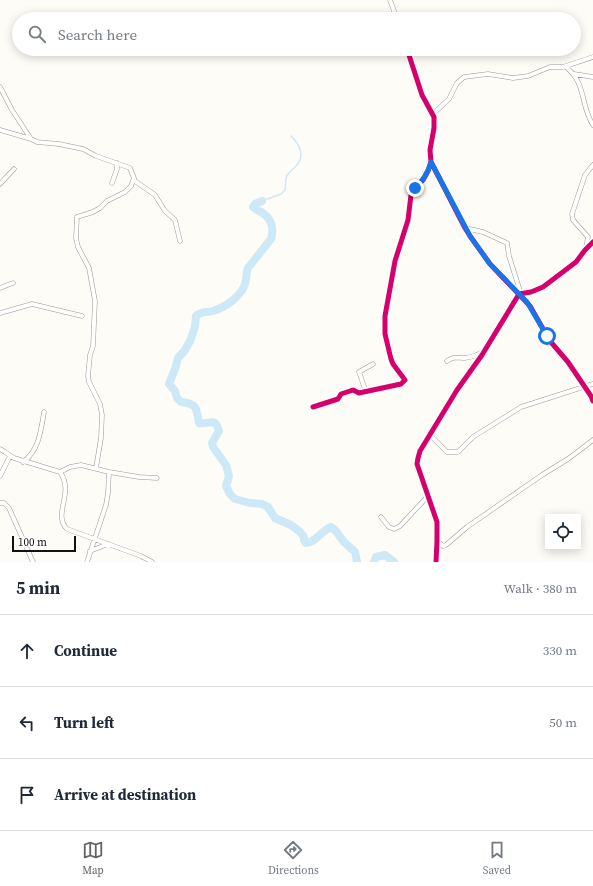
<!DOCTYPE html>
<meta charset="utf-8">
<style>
:root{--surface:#fff;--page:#f6f6f7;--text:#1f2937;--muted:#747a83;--line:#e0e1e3;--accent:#646362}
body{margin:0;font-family:"Source Serif 4",serif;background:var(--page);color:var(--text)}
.controls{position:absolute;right:12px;bottom:12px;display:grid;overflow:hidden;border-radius:0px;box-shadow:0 2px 10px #0003}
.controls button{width:36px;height:36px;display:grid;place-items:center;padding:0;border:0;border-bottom:1px solid var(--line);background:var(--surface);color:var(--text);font:20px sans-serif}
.scale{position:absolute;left:12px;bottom:10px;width:64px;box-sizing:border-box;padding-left:4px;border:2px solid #111;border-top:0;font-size:11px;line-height:14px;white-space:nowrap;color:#111;-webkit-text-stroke:3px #fff;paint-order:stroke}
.stop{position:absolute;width:12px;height:12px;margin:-9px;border:3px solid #1a73e8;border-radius:50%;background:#fff}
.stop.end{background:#1a73e8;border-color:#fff;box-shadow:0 1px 4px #0008}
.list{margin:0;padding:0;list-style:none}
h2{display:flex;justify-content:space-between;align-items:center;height:52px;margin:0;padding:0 16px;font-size:17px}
h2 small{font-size:13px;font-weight:400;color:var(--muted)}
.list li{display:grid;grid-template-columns:26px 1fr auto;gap:12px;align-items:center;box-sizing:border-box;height:72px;padding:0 16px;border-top:1px solid var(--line)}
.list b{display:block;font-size:15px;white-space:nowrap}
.list em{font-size:13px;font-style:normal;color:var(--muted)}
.icon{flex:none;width:22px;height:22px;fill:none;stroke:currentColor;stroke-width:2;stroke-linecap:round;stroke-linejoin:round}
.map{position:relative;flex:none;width:593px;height:562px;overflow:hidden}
.search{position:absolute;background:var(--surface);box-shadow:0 2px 10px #0003;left:12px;right:12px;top:12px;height:44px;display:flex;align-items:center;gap:10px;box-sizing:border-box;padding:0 14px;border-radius:22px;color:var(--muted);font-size:15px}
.sheet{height:268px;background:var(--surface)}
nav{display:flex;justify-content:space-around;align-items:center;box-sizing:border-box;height:56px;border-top:1px solid var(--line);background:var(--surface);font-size:11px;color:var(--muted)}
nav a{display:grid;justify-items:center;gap:2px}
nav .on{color:var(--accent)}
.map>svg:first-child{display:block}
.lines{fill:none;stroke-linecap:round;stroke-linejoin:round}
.stream{stroke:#cde8f7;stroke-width:1.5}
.river{stroke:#cde8f7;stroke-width:8}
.street-casing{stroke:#979795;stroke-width:5}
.street{stroke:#fffffe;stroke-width:4}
.cycleway-casing{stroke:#fff;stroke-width:8}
.cycleway{stroke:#d6006c;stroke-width:5}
.route{stroke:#1a73e8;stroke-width:5}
</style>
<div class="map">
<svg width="593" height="562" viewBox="0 0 593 562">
<rect width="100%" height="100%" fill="#fdfcf7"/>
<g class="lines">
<path class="stream" d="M262,201L281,194L285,190C286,186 285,182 286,178C287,174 291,171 294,168C306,158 301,146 291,136"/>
<path class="river" d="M262,201L255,204L253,207C257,211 261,211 264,214C272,220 274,230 271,239L248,268C246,272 247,275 246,280C244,295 226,307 213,311C206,313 201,311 196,316L195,327L190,341L185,350L178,358L175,369L169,384L175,391L177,398L181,402C198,404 196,408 199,423C210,425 215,416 219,431L212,443L213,447L226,465L229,476L226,486L230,494L235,499L250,503L262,504L268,507L275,518L291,525L300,532L304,537V540L306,543C315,543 321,531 331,527L335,530L344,542L355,552L357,562
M374,562L376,557L385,555L394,562"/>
<g class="street-casing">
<path id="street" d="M390,0L397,19
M407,49L422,95L434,117V128L430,150L431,162L465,228L470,236L490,264L530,306L550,341L568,362L591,396L593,401
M566,67C587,84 580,105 593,125
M574,74L593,77
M0,87L12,110L31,139L37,142L59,144L83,149L96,156L130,168L135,181L155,195L165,211L175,220L180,241
M433,114L449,99L457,83L464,77L488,74L513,78L528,76L550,67H563L593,57
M0,130L31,139
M112,183L117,169V163
M0,184L14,169
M465,228L483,232L507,243L509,256L521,294
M586,248L588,237L573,220L572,214L585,175L593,165
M0,288L13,283
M0,313L32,304L82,316
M447,361C454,356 458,358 465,358C472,357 478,355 484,351
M366,392L359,372L373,364
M313,407L338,399L341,394L353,390L359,393L401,384L405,380L393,364L391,359L385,334V316L395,261L408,220L412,192L423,180L428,171L431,162
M430,435L447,452H458L473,437L521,407L593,384
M0,449L5,452L14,458L60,472C75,493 52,514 67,529L141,556L152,562
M23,462C39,451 41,430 44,412
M96,468L101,438L102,415L100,404L89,382L88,376L90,355L93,346L95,301L89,268L78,247L76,238L77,217L93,212L100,208L107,201L125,192L131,186L134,178
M60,472L70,467L81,465L109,472L139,477L157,478
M0,476L10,456
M0,503H4L9,508L33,562
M381,517L389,527L394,529L400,526L428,496
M437,541L443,546L446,545L467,527L542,475L568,459L593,440
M90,551L108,544
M87,562L106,505L108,493L109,472
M436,562L437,541V522L417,464L418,458L420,451L457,390L482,355L519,294L531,292L543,287L576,262L585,250L593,242"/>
</g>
<use href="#street" class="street"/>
<g class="cycleway-casing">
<path id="cycleway" d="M407,49L422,95L434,117V128L430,150L431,162L465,228L470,236L490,264L530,306L550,341L568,362L591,396L593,401
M313,407L338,399L341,394L353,390L359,393L401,384L405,380L393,364L391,359L385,334V316L395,261L408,220L411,195L415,188L423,180L428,171L431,162
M436,562L437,541V522L417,464L418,458L420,451L457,390L482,355L519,294L531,292L543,287L576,262L585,250L593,242"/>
</g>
<use href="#cycleway" class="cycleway"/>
</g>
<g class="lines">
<path class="route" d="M415,188C423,181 428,173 431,162L470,236L490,264L527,302L547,336"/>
</g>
</svg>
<div class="controls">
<button><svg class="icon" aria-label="locate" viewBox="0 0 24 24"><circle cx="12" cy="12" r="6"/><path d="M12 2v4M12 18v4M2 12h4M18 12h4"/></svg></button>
</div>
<div class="scale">100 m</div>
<div class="stop" style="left:547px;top:336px"></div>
<div class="stop end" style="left:415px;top:188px"></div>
<div class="search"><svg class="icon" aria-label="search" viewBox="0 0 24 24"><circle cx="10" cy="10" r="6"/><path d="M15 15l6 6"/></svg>Search here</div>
</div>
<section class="sheet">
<h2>5 min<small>Walk · 380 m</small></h2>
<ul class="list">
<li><svg class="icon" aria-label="ahead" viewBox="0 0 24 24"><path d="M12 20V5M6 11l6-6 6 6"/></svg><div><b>Continue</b></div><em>330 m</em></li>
<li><svg class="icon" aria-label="left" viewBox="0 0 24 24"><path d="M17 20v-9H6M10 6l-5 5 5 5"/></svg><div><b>Turn left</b></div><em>50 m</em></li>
<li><svg class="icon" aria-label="arrive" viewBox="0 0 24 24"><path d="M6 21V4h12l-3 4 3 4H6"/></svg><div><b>Arrive at destination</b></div></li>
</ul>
</section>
<nav>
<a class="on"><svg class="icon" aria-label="map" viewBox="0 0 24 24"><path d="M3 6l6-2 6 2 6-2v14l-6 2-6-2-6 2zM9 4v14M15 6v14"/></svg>Map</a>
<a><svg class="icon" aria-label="directions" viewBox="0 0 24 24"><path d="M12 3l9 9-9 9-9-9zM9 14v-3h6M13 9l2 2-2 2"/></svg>Directions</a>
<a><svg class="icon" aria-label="saved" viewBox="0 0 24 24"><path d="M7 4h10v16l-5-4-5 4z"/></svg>Saved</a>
</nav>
